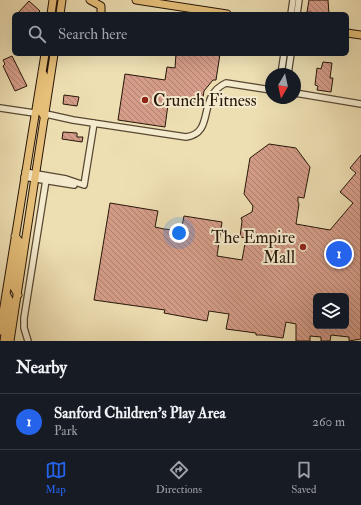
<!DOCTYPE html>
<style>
:root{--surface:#171b24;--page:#20242c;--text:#f1f3f6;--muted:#9ea1a6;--line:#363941;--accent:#2563eb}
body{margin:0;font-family:"IM FELL Double Pica",serif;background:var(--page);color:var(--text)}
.controls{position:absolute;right:12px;bottom:12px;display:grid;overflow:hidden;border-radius:6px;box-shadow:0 4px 16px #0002}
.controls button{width:36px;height:36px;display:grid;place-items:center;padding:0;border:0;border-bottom:1px solid var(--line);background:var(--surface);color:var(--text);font:20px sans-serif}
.compass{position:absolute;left:265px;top:68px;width:36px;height:36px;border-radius:50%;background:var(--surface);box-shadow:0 4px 16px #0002;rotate:189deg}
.you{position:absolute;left:179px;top:233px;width:14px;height:14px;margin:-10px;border:3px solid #fff;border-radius:50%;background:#1a73e8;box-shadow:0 0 0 6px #1a73e833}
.badge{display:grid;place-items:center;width:26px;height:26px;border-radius:50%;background:var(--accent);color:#fff;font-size:13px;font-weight:700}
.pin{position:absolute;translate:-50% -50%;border:2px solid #fff;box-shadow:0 1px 4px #0006}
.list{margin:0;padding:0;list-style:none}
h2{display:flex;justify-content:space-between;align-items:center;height:52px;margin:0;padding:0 16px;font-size:17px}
h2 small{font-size:13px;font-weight:400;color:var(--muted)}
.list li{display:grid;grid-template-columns:26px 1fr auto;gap:12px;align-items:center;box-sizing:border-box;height:56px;padding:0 16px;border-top:1px solid var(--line)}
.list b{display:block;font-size:15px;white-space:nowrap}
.list p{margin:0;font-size:13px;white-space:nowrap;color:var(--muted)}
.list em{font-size:13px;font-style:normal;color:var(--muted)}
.icon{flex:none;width:22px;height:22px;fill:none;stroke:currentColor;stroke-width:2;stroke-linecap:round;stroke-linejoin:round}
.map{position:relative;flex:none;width:361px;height:341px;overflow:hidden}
.search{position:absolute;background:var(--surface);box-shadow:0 4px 16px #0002;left:12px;right:12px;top:12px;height:44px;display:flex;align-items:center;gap:10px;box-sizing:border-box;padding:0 14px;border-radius:6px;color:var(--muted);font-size:15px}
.sheet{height:108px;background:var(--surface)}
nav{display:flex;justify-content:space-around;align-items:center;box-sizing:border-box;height:56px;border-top:1px solid var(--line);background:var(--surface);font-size:11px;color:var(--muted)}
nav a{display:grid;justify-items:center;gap:2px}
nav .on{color:var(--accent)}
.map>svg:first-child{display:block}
.building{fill:url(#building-back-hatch);stroke:#261508;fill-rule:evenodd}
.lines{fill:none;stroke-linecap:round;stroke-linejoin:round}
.minor-casing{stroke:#584833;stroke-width:8}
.major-casing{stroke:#261508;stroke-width:9}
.minor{stroke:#f4eace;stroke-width:5.5}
.major{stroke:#e7c07a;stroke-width:7}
.poi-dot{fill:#8f2418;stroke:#f4eace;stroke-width:1.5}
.labels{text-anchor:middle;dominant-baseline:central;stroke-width:4;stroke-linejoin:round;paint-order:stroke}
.poi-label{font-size:17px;fill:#261508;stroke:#f4eace;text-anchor:start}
</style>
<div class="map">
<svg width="361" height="341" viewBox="0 0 361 341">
<defs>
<pattern id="building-back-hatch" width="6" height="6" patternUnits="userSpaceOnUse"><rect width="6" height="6" fill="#d59d89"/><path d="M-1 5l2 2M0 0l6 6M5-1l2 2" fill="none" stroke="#ad7f6e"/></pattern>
</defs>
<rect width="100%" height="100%" fill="#eedfb3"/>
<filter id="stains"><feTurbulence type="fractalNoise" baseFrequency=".005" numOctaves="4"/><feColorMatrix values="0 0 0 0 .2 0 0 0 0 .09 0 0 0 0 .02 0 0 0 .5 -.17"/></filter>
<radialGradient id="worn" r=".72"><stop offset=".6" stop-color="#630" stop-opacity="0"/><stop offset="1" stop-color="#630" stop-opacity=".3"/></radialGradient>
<path class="building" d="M309,0H328L329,14L307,12Z
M29,1L40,11L37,14H17Z
M176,54H220L216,80H213L204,91L202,103L188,101V103L182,102V99L169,97L165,127L118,120L125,74L165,80L167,67L175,68Z
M12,56L27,86L15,91L3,66L5,64L3,60Z
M323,62L332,63L330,78H333L331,92L317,90L318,86L315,85L317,68L321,69Z
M64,95L79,97L77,106L63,104Z
M63,132L77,133V137H83L82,142L62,139Z
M269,144L296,148L310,167L304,198L298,197V202L299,204L296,224L330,230L353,203L340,192L356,173L350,168L361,155V339L349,341V337L331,335L330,341H321V337L310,336V341H296V324L286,322L283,338L261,335H256V333L226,329L229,314L209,311L207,321L164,313L165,310L94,300L110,203L158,211L155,227L164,229L181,231L184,216L222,222L217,256L242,260L246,238L240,237L242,221L241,218L252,212L253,206L244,194L250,158ZM316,296H346V326H316Z"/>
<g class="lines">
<g class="minor-casing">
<path id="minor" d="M291,14L293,0
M297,14L299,0
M281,74L284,54
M288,74L291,54
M295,93L361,104
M0,108L34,113
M46,114L73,120L186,137C216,133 196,97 226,83L271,90
M25,172L66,179L84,185
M24,177L74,185
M84,185L94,123
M28,341L24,328V318L46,180"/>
</g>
<g class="major-casing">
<path id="major" d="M90,0L101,6V14
M136,0L227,14
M51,14L53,0
M60,14L62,0
M347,33L361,35
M42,72C52,85 32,105 45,117
M15,236L19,241V246L13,286L18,295
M0,331L45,54
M4,341L10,301L6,294
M10,341L54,54"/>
</g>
<use href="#minor" class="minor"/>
<use href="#major" class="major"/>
</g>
<g class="poi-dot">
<circle cx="145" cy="100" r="4"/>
<circle cx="303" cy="247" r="4"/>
</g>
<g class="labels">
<g class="poi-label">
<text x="153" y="100">Crunch Fitness</text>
<text x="295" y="237" text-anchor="end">The Empire<tspan x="295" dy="20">Mall</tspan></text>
</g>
</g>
<rect width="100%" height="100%" filter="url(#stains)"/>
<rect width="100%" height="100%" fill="url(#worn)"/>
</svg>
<div class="controls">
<button><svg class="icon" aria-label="layers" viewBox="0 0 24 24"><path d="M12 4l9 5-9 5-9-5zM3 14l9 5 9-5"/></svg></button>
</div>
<svg class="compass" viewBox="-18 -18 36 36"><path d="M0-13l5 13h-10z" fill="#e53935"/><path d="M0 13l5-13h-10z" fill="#9ea1a6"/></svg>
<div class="you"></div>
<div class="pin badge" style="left:339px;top:254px">1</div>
<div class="search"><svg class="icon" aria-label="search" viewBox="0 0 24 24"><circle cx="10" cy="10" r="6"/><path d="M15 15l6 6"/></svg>Search here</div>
</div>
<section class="sheet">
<h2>Nearby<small></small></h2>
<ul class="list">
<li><span class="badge">1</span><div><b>Sanford Children's Play Area</b><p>Park</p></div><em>260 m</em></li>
</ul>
</section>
<nav>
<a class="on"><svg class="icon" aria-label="map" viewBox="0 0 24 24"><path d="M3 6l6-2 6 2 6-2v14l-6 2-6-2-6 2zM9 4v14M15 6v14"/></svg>Map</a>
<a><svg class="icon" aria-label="directions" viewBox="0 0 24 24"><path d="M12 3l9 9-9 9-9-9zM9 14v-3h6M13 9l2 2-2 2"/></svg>Directions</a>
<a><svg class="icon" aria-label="saved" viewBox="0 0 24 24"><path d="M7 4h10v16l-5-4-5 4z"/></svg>Saved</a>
</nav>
